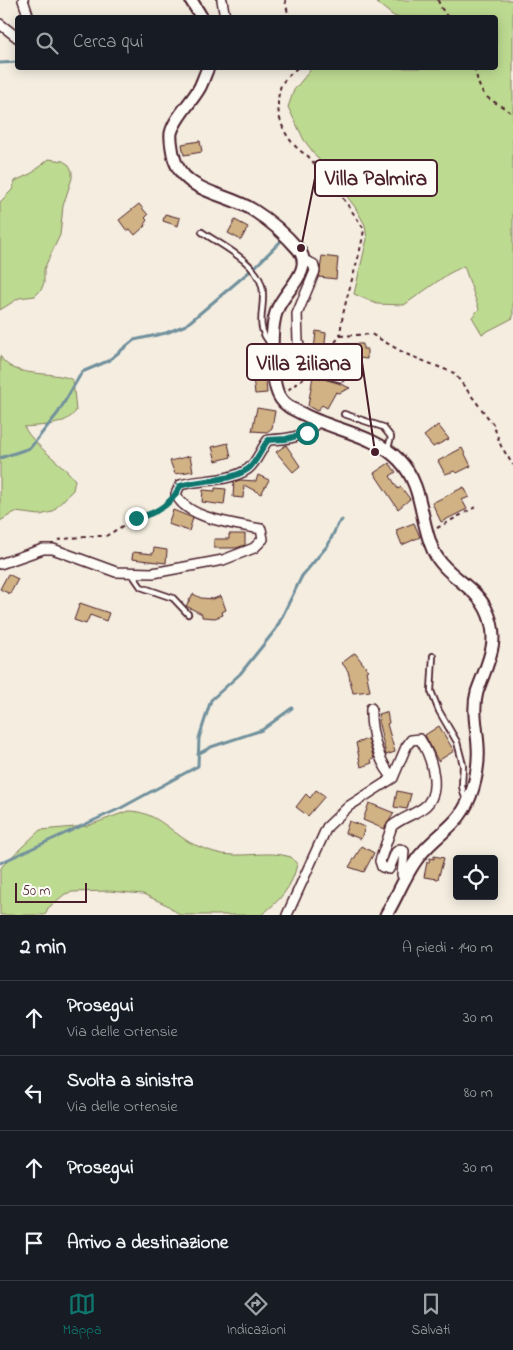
<!DOCTYPE html>
<html lang="it">
<meta charset="utf-8">
<style>
:root{--surface:#171b24;--page:#20242c;--text:#f1f3f6;--muted:#9ea1a6;--line:#363941;--accent:#0f766e}
body{margin:0;font-family:"Indie Flower",sans-serif;background:var(--page);color:var(--text)}
.controls{position:absolute;right:15px;bottom:15px;display:grid;overflow:hidden;border-radius:5px;box-shadow:0 2px 12px #0003}
.controls button{width:45px;height:45px;display:grid;place-items:center;padding:0;border:0;border-bottom:1px solid var(--line);background:var(--surface);color:var(--text);font:25px sans-serif}
.scale{position:absolute;left:15px;bottom:12px;width:72px;box-sizing:border-box;padding-left:5px;border:2px solid #4a1f2b;border-top:0;font-size:14px;line-height:18px;white-space:nowrap;color:#4a1f2b;-webkit-text-stroke:4px #fdfcf7;paint-order:stroke}
.stop{position:absolute;width:15px;height:15px;margin:-11px;border:4px solid #0f766e;border-radius:50%;background:#fff}
.stop.end{background:#0f766e;border-color:#fff;box-shadow:0 1px 5px #0008}
.list{margin:0;padding:0;list-style:none}
h2{display:flex;justify-content:space-between;align-items:center;height:65px;margin:0;padding:0 20px;font-size:21px}
h2 small{font-size:16px;font-weight:400;color:var(--muted)}
.list li{display:grid;grid-template-columns:32px 1fr auto;gap:15px;align-items:center;box-sizing:border-box;height:75px;padding:0 20px;border-top:1px solid var(--line)}
.list b{display:block;font-size:19px;white-space:nowrap}
.list p{margin:0;font-size:16px;white-space:nowrap;color:var(--muted)}
.list em{font-size:16px;font-style:normal;color:var(--muted)}
.icon{flex:none;width:28px;height:28px;fill:none;stroke:currentColor;stroke-width:2;stroke-linecap:round;stroke-linejoin:round}
.map{position:relative;flex:none;width:513px;height:915px;overflow:hidden}
.search{position:absolute;background:var(--surface);box-shadow:0 2px 12px #0003;left:15px;right:15px;top:15px;height:55px;display:flex;align-items:center;gap:12px;box-sizing:border-box;padding:0 18px;border-radius:5px;color:var(--muted);font-size:19px}
.sheet{height:365px;background:var(--surface)}
nav{display:flex;justify-content:space-around;align-items:center;box-sizing:border-box;height:70px;border-top:1px solid var(--line);background:var(--surface);font-size:14px;color:var(--muted)}
nav a{display:grid;justify-items:center;gap:2px}
nav .on{color:var(--accent)}
.map>svg:first-child{display:block}
.green{fill:#bdda91;stroke:#847c5e}
.lines{fill:none;stroke-linecap:round;stroke-linejoin:round}
.stream{stroke:#71909c;stroke-width:3}
.building{fill:#d0b284;stroke:#4a1f2b}
.lane-casing{stroke:#4a1f2b;stroke-width:8}
.street-casing{stroke:#4a1f2b;stroke-width:12}
.secondary-casing{stroke:#4a1f2b;stroke-width:15}
.path{stroke:#4a1f2b;stroke-width:2;stroke-dasharray:4 4;stroke-linecap:butt}
.lane{stroke:#fdfcf7;stroke-width:4.5}
.street{stroke:#fdfcf7;stroke-width:9}
.secondary{stroke:#fdfcf7;stroke-width:11}
.route{stroke:#0f766e;stroke-width:6}
.leader{fill:none;stroke:#4a1f2b;stroke-width:2}
.callout-dot{fill:#4a1f2b;stroke:#fdfcf7;stroke-width:2}
.callout{fill:#fdfcf7;stroke:#4a1f2b;stroke-width:2}
.callout-label{font-size:21px;text-anchor:middle;font-weight:bold;fill:#4a1f2b}
</style>
<div class="map">
<svg width="513" height="915" viewBox="0 0 513 915">
<rect width="100%" height="100%" fill="#f4ede0"/>
<filter id="ink" filterUnits="userSpaceOnUse"><feTurbulence type="fractalNoise" baseFrequency=".02" numOctaves="2"/><feDisplacementMap in="SourceGraphic" scale="10" xChannelSelector="R" yChannelSelector="G"/><feConvolveMatrix kernelMatrix="1 2 1 2 8 2 1 2 1" color-interpolation-filters="sRGB"/></filter>
<g filter="url(#ink)">
<path class="green" d="M378,0H513V318L482,334L472,317L479,309L464,266L448,274L404,305L377,304L354,294L367,239L365,225L355,207L304,140L288,107L294,90L312,68L346,70L370,68H496V18L395,17L377,3Z
M49,159L63,161L69,165L72,171V178L63,206L60,235L44,269V283L41,290L35,296L19,298L0,310V202L12,190L15,181L32,173Z
M0,356C14,380 50,369 73,380L76,411C64,427 42,425 24,427C36,448 60,461 75,480L73,490L52,512L40,515L15,512L0,521Z
M128,811C154,811 168,829 189,842C196,846 206,849 214,852C240,860 266,849 291,857L297,864C293,886 279,902 261,915H180L167,905L143,894L109,891L72,892L65,894L48,908L45,915H0V870L3,865L40,830L87,826Z"/>
<g class="lines">
<path class="stream" d="M0,63L18,62
M0,458L30,448L58,413L82,372L108,361L134,340L166,333L186,325L256,266L283,239
M198,754L211,747L262,730L292,708
M0,863L121,808L198,766L199,738L211,700L240,674L276,629L302,576L328,545L338,524L342,520"/>
</g>
<path class="building" d="M200,141L202,152L184,155L182,144Z
M139,204L148,215L145,218L147,220L145,223L146,225L135,235L130,229L127,231L119,220Z
M165,214L180,218L178,226L163,221Z
M235,220L248,227L241,240L228,233Z
M322,256L338,258L336,279L319,277Z
M316,331L326,333L324,353L314,351Z
M342,344H363V349H367V359L342,356Z
M264,359L267,393L255,394L252,369H249L248,360Z
M313,376L338,383L350,388L339,393L336,392L327,408L322,405L317,411L308,406Z
M257,408L275,411L272,428L267,432L252,431Z
M438,425L449,439L433,447L424,436Z
M228,443L231,457L216,461L212,447Z
M286,445L300,466L293,472L276,452Z
M462,448L471,466L457,473L455,471L445,474L438,461Z
M190,456L193,471L175,474L170,461Z
M389,463L396,472L390,476L398,489L401,487L410,499L398,509L374,473Z
M258,475L269,480L261,494L244,485L243,498L233,497L234,482L240,480L256,481Z
M464,487L469,497L462,500L467,509L441,522L432,503Z
M215,488L226,489L224,505L202,502L203,490L215,491Z
M173,510L193,518L189,531L168,524Z
M414,523L420,537L402,545L396,530Z
M229,534H245V545L236,548H214V539H229Z
M154,548L167,550L166,563L132,559L133,552L153,554Z
M8,574L18,579L10,594L0,589Z
M193,594L201,598L213,599L221,596L226,610L222,612L223,615L215,618L202,617V614L186,606Z
M80,603L109,613L106,621L90,615L86,624L74,620Z
M355,653L368,670L366,671L370,691L353,693L348,671L342,663Z
M387,712L389,723L387,724L395,752L386,755L378,720H380L378,714Z
M439,726L454,751L438,761L425,735Z
M368,739L374,759L371,760L372,763L361,767L356,743Z
M316,790L325,796L308,816L296,807L306,794L310,798Z
M397,791L411,794L407,809L394,807Z
M369,803L394,813L384,829L363,820Z
M349,821L365,827L361,839L345,833Z
M362,846L374,853L364,872L349,867Z
M434,856L444,858L438,879L424,877L427,862H429L430,858L434,859Z"/>
<g class="lines">
<g class="lane-casing">
<path id="lane" d="M202,232C222,246 255,261 262,286C267,306 253,325 270,343
M344,414L383,427L391,437L388,448
M132,574L141,587L173,598L188,614
M433,656L431,691L439,711L457,742L463,765L462,786L464,795L468,798"/>
</g>
<g class="street-casing">
<path id="street" d="M23,0L29,18
M222,0L225,18
M0,24L18,38
M303,260L313,264L315,271L297,314L298,341L304,367L340,377
M0,564L43,549H53L116,572L153,573L223,560L254,548L263,539L261,529C236,524 186,519 176,494L180,485C202,479 229,482 248,469C257,462 261,449 268,440C289,439 303,438 318,422
M371,708C370,731 378,761 393,778
M287,915L327,827L349,806L393,778L406,747L411,740L420,739C431,756 444,793 423,808C413,815 402,818 392,826L380,861L382,867L389,869L396,852L400,849L404,851L402,875L406,879"/>
</g>
<g class="secondary-casing">
<path id="secondary" d="M191,0L202,18
M208,68C205,74 203,81 200,87C192,102 175,117 171,133C170,140 172,147 173,154C181,193 225,192 253,210C269,220 286,235 298,249C316,269 283,292 277,310C270,327 270,385 281,399C286,407 295,410 303,414C333,430 375,435 399,460C424,486 419,519 433,550C444,575 474,585 486,609C502,641 487,663 477,692C472,710 477,728 478,746C479,760 477,774 473,788C462,825 443,828 421,854C406,871 398,896 386,915"/>
</g>
<path class="path" d="M285,0L289,18
M438,0L440,6L448,18
M297,68C292,73 281,81 280,89C273,114 285,143 308,156L345,201L364,229C359,265 343,299 340,336
M475,68C481,102 487,95 513,114
M340,336L371,334L406,354L454,373L493,424L501,446L513,465
M320,361L340,336
M288,390L306,376
M437,528L479,505
M58,540L86,536H106L136,518L154,514L169,500"/>
<use href="#lane" class="lane"/>
<use href="#street" class="street"/>
<use href="#secondary" class="secondary"/>
</g>
</g>
<g class="lines" filter="url(#ink)">
<path class="route" d="M136,518C155,514 172,504 180,486C202,479 229,482 248,469C257,462 261,449 268,440L286,439L307,433"/>
</g>
<path class="leader" d="M301 248L315 178M375 452L362 362"/>
<g class="callout-dot">
<circle cx="301" cy="248" r="5"/>
<circle cx="375" cy="452" r="5"/>
</g>
<g class="callout">
<rect x="315" y="160" width="122" height="36" rx="5"/>
<rect x="247" y="344" width="115" height="36" rx="5"/>
</g>
<g class="callout-label">
<text x="376" y="185">Villa Palmira</text>
<text x="304" y="370">Villa Ziliana</text>
</g>
</svg>
<div class="controls">
<button><svg class="icon" aria-label="locate" viewBox="0 0 24 24"><circle cx="12" cy="12" r="6"/><path d="M12 2v4M12 18v4M2 12h4M18 12h4"/></svg></button>
</div>
<div class="scale">50 m</div>
<div class="stop" style="left:307px;top:433px"></div>
<div class="stop end" style="left:136px;top:518px"></div>
<div class="search"><svg class="icon" aria-label="search" viewBox="0 0 24 24"><circle cx="10" cy="10" r="6"/><path d="M15 15l6 6"/></svg>Cerca qui</div>
</div>
<section class="sheet">
<h2>2 min<small>A piedi · 140 m</small></h2>
<ul class="list">
<li><svg class="icon" aria-label="ahead" viewBox="0 0 24 24"><path d="M12 20V5M6 11l6-6 6 6"/></svg><div><b>Prosegui</b><p>Via delle Ortensie</p></div><em>30 m</em></li>
<li><svg class="icon" aria-label="left" viewBox="0 0 24 24"><path d="M17 20v-9H6M10 6l-5 5 5 5"/></svg><div><b>Svolta a sinistra</b><p>Via delle Ortensie</p></div><em>80 m</em></li>
<li><svg class="icon" aria-label="ahead" viewBox="0 0 24 24"><path d="M12 20V5M6 11l6-6 6 6"/></svg><div><b>Prosegui</b></div><em>30 m</em></li>
<li><svg class="icon" aria-label="arrive" viewBox="0 0 24 24"><path d="M6 21V4h12l-3 4 3 4H6"/></svg><div><b>Arrivo a destinazione</b></div></li>
</ul>
</section>
<nav>
<a class="on"><svg class="icon" aria-label="map" viewBox="0 0 24 24"><path d="M3 6l6-2 6 2 6-2v14l-6 2-6-2-6 2zM9 4v14M15 6v14"/></svg>Mappa</a>
<a><svg class="icon" aria-label="directions" viewBox="0 0 24 24"><path d="M12 3l9 9-9 9-9-9zM9 14v-3h6M13 9l2 2-2 2"/></svg>Indicazioni</a>
<a><svg class="icon" aria-label="saved" viewBox="0 0 24 24"><path d="M7 4h10v16l-5-4-5 4z"/></svg>Salvati</a>
</nav>
